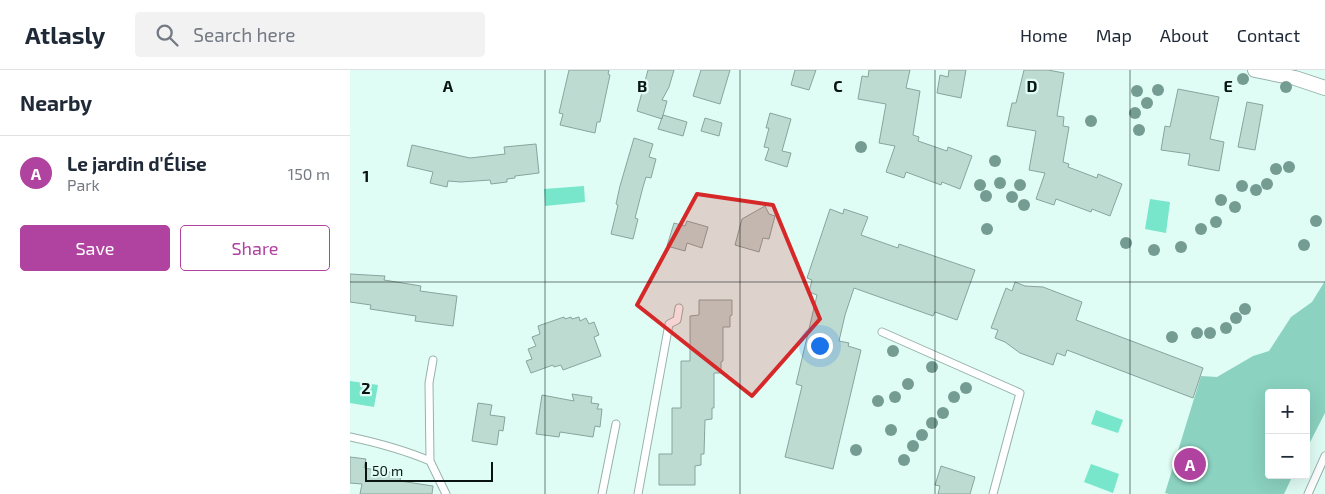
<!DOCTYPE html>
<meta charset="utf-8">
<style>
:root{--surface:#fff;--page:#f2f2f3;--text:#1f2937;--muted:#747a83;--line:#e0e1e3;--accent:#b042a0}
body{margin:0;font-family:"Exo 2",sans-serif;background:var(--page);color:var(--text)}
.controls{position:absolute;right:15px;bottom:15px;display:grid;overflow:hidden;border-radius:5px;box-shadow:0 5px 20px #0002}
.controls button{width:45px;height:45px;display:grid;place-items:center;padding:0;border:0;border-bottom:1px solid var(--line);background:var(--surface);color:var(--text);font:25px sans-serif}
.scale{position:absolute;left:15px;bottom:12px;width:128px;box-sizing:border-box;padding-left:5px;border:2px solid #0a1512;border-top:0;font-size:14px;line-height:18px;white-space:nowrap;color:#0a1512;-webkit-text-stroke:4px #e0fdf5;paint-order:stroke}
.you{position:absolute;left:469px;top:275px;width:18px;height:18px;margin:-12px;border:4px solid #fff;border-radius:50%;background:#1a73e8;box-shadow:0 0 0 8px #1a73e833}
.badge{display:grid;place-items:center;width:32px;height:32px;border-radius:50%;background:var(--accent);color:#fff;font-size:16px;font-weight:700}
.pin{position:absolute;translate:-50% -50%;border:2px solid #fff;box-shadow:0 1px 5px #0006}
.list{margin:0;padding:0;list-style:none}
h2{display:flex;justify-content:space-between;align-items:center;height:65px;margin:0;padding:0 20px;font-size:21px}
h2 small{font-size:16px;font-weight:400;color:var(--muted)}
.list li{display:grid;grid-template-columns:32px 1fr auto;gap:15px;align-items:center;box-sizing:border-box;height:75px;padding:0 20px;border-top:1px solid var(--line)}
.list b{display:block;font-size:19px;white-space:nowrap}
.list p{margin:0;font-size:16px;white-space:nowrap;color:var(--muted)}
.list em{font-size:16px;font-style:normal;color:var(--muted)}
.actions{display:flex;gap:10px;padding:15px 20px}
.actions a{flex:1;padding:11px 0;border:1px solid var(--accent);border-radius:5px;text-align:center;font-size:18px;color:var(--accent)}
.actions .main{background:var(--accent);color:#fff}
.icon{flex:none;width:28px;height:28px;fill:none;stroke:currentColor;stroke-width:2;stroke-linecap:round;stroke-linejoin:round}
.map{position:relative;flex:none;width:975px;height:424px;overflow:hidden}
header{display:flex;align-items:center;gap:30px;box-sizing:border-box;height:70px;padding:0 25px;background:var(--surface);border-bottom:1px solid var(--line)}
header strong{font-size:24px}
nav{display:flex;gap:28px;margin-inline-start:auto;font-size:18px}
.search{width:350px;height:45px;background:var(--page);display:flex;align-items:center;gap:12px;box-sizing:border-box;padding:0 18px;border-radius:5px;color:var(--muted);font-size:19px}
main{display:flex}
aside{flex:1;background:var(--surface)}
.map>svg:first-child{display:block}
.green{fill:#8bd2c0}
.water{fill:#77e6cb}
.building{fill:#bedbd2;stroke:#88a49c}
.lines{fill:none;stroke-linecap:round;stroke-linejoin:round}
.service-casing{stroke:#96b2aa;stroke-width:9}
.minor-casing{stroke:#96b2aa;stroke-width:16}
.service{stroke:#fff;stroke-width:7}
.minor{stroke:#fff;stroke-width:14}
.tree{fill:#759c93}
.marked{fill:#d62828;fill-opacity:0.2;stroke:#d62828;stroke-width:4;stroke-linejoin:round}
.grid{fill:none;stroke:#0a1512;stroke-width:1;stroke-opacity:0.55}
.grid-label{font-size:16px;text-anchor:middle;font-weight:bold;fill:#0a1512;stroke:#e0fdf5;stroke-width:4.5;stroke-linejoin:round;paint-order:stroke}
</style>
<header>
<strong>Atlasly</strong>
<div class="search"><svg class="icon" aria-label="search" viewBox="0 0 24 24"><circle cx="10" cy="10" r="6"/><path d="M15 15l6 6"/></svg>Search here</div>
<nav><a>Home</a><a>Map</a><a>About</a><a>Contact</a></nav>
</header>
<main>
<aside>
<h2>Nearby<small></small></h2>
<ul class="list">
<li><span class="badge">A</span><div><b>Le jardin d'Élise</b><p>Park</p></div><em>150 m</em></li>
</ul>
<div class="actions"><a class="main">Save</a><a>Share</a></div>
</aside>
<div class="map">
<svg width="975" height="424" viewBox="0 0 975 424">
<rect width="100%" height="100%" fill="#e0fdf5"/>
<path class="green" d="M975,211V343L956,380V323H919V405H943L934,424H819L815,423L851,306L867,307L903,286L919,281L941,247L962,232Z"/>
<path class="water" d="M234,116L235,132L195,136L194,119Z
M800,129L820,132L816,163L795,159Z
M0,311L28,315L24,337L0,333Z
M746,340L773,350L768,363L741,354Z
M741,394L769,404L763,423L734,412Z"/>
<path class="building" d="M219,0H259L258,4L260,5L250,52H247L245,63L210,55L213,44L209,43Z
M298,0H324L319,17L312,30L317,31L312,49L287,41Z
M351,0H380L370,34L343,26Z
M445,0H466L459,20L441,15Z
M519,0H560L556,18L570,21L563,65L569,67L568,71L597,81L598,77L622,86L610,119L592,112L591,115L556,102L554,108L536,102L545,76L529,73L536,34L508,29L512,6L518,7Z
M599,0H616L611,28L587,23L590,5L598,7Z
M674,0H698L714,3L707,46L714,47L713,56L719,57L713,92L719,94L718,97L747,108L748,104L772,114L760,146L742,139L741,142L706,129L704,135L686,129L695,103L679,100L686,61L657,56L662,33H666Z
M828,19L869,27L860,69L874,72L869,101L838,95L840,84L811,80L815,56L820,57Z
M897,32L913,35L905,80L888,77Z
M420,43L441,49L432,81L441,83L437,97L415,90L419,78L414,77L419,58H416Z
M313,45L337,52L333,66L308,59Z
M355,48L372,53L369,66L351,61Z
M284,68L303,74L299,87L306,89L301,108L296,107L293,117L285,148L288,149L283,169L261,164L268,135L266,134L270,116Z
M186,74L189,103L165,106V108L157,109V112L141,114L140,110L111,112L98,111L97,117L80,113L83,102L57,96L62,75L120,88L155,84L154,77Z
M415,136L419,144L425,146L419,169L413,168L409,182L385,175L392,149Z
M480,139L493,144L494,139L518,147L511,165L548,178L549,174L625,200L607,250L585,242L583,246L504,218L495,245L489,271L499,273L498,276L511,280L483,399L435,387L452,316L446,314L467,225L459,222L462,210L457,208Z
M337,151L358,157L352,178L337,173L335,181L317,176L324,153L335,156Z
M0,204L35,206L34,210L71,216L70,221L107,226L103,256L65,251L66,246L20,239L21,235L0,232Z
M665,212L675,216L693,217L732,232L726,250L853,298L843,328L717,280L715,286L707,283L703,295L670,283L655,272L645,268L648,260L641,258L656,218L662,221Z
M349,230H382V245L380,246V257H373V291L371,292V303H364V338H362V349L355,350L354,384H351V395L345,396V415H309V384H322V338H331V291H340V246L349,245Z
M214,247L215,249L221,247L222,249L229,247L230,251L236,248L239,254L244,252L249,265L244,267L251,286L213,300L211,295L204,297L203,295L181,303L176,291L182,289L178,279L186,276L182,267L190,264L188,256Z
M222,324L242,327L241,333L249,334L247,339H252L250,357L245,356L243,367L210,362L209,367L186,364L192,325L224,331Z
M128,333L142,335L140,345L155,347L153,361L149,360L147,375L122,371Z
M0,387L16,389L14,398L51,404L50,411L83,416L82,424H10L12,414L0,413Z
M591,396L625,407L620,424H588L590,416L585,415Z"/>
<g class="lines">
<g class="service-casing">
<path id="service" d="M532,262L670,323L643,424
M83,290L79,313L80,391L96,424
M0,367C28,373 54,380 80,391
M252,424L266,354
M288,424L319,254L327,250L329,238
M958,424L975,386"/>
</g>
<g class="minor-casing">
<path id="minor" d="M905,0L945,8L975,18"/>
</g>
<use href="#service" class="service"/>
<use href="#minor" class="minor"/>
</g>
<g class="tree">
<circle cx="893" cy="9" r="6"/>
<circle cx="936" cy="17" r="6"/>
<circle cx="808" cy="20" r="6"/>
<circle cx="787" cy="21" r="6"/>
<circle cx="797" cy="33" r="6"/>
<circle cx="785" cy="43" r="6"/>
<circle cx="741" cy="51" r="6"/>
<circle cx="789" cy="60" r="6"/>
<circle cx="511" cy="77" r="6"/>
<circle cx="645" cy="91" r="6"/>
<circle cx="939" cy="97" r="6"/>
<circle cx="926" cy="99" r="6"/>
<circle cx="650" cy="113" r="6"/>
<circle cx="917" cy="114" r="6"/>
<circle cx="630" cy="115" r="6"/>
<circle cx="670" cy="115" r="6"/>
<circle cx="892" cy="116" r="6"/>
<circle cx="906" cy="120" r="6"/>
<circle cx="636" cy="126" r="6"/>
<circle cx="662" cy="127" r="6"/>
<circle cx="871" cy="130" r="6"/>
<circle cx="674" cy="135" r="6"/>
<circle cx="885" cy="137" r="6"/>
<circle cx="966" cy="151" r="6"/>
<circle cx="866" cy="152" r="6"/>
<circle cx="637" cy="159" r="6"/>
<circle cx="851" cy="159" r="6"/>
<circle cx="776" cy="173" r="6"/>
<circle cx="954" cy="175" r="6"/>
<circle cx="831" cy="177" r="6"/>
<circle cx="804" cy="180" r="6"/>
<circle cx="895" cy="239" r="6"/>
<circle cx="886" cy="248" r="6"/>
<circle cx="876" cy="258" r="6"/>
<circle cx="847" cy="263" r="6"/>
<circle cx="860" cy="263" r="6"/>
<circle cx="822" cy="267" r="6"/>
<circle cx="543" cy="281" r="6"/>
<circle cx="582" cy="297" r="6"/>
<circle cx="558" cy="314" r="6"/>
<circle cx="616" cy="318" r="6"/>
<circle cx="545" cy="327" r="6"/>
<circle cx="604" cy="327" r="6"/>
<circle cx="528" cy="331" r="6"/>
<circle cx="593" cy="343" r="6"/>
<circle cx="582" cy="353" r="6"/>
<circle cx="541" cy="360" r="6"/>
<circle cx="572" cy="365" r="6"/>
<circle cx="563" cy="376" r="6"/>
<circle cx="506" cy="380" r="6"/>
<circle cx="554" cy="390" r="6"/>
</g>
<path class="marked" d="M347,124L423,135L470,249L402,326L287,235Z"/>
<path class="grid" d="M195,0V424M390,0V424M585,0V424M780,0V424M0,212H975"/>
<g class="grid-label">
<text x="98" y="22">A</text>
<text x="292" y="22">B</text>
<text x="488" y="22">C</text>
<text x="682" y="22">D</text>
<text x="878" y="22">E</text>
<text x="16" y="112">1</text>
<text x="16" y="324">2</text>
</g>
</svg>
<div class="controls">
<button>+</button>
<button>−</button>
</div>
<div class="scale">50 m</div>
<div class="you"></div>
<div class="pin badge" style="left:840px;top:394px">A</div>
</div>
</main>
